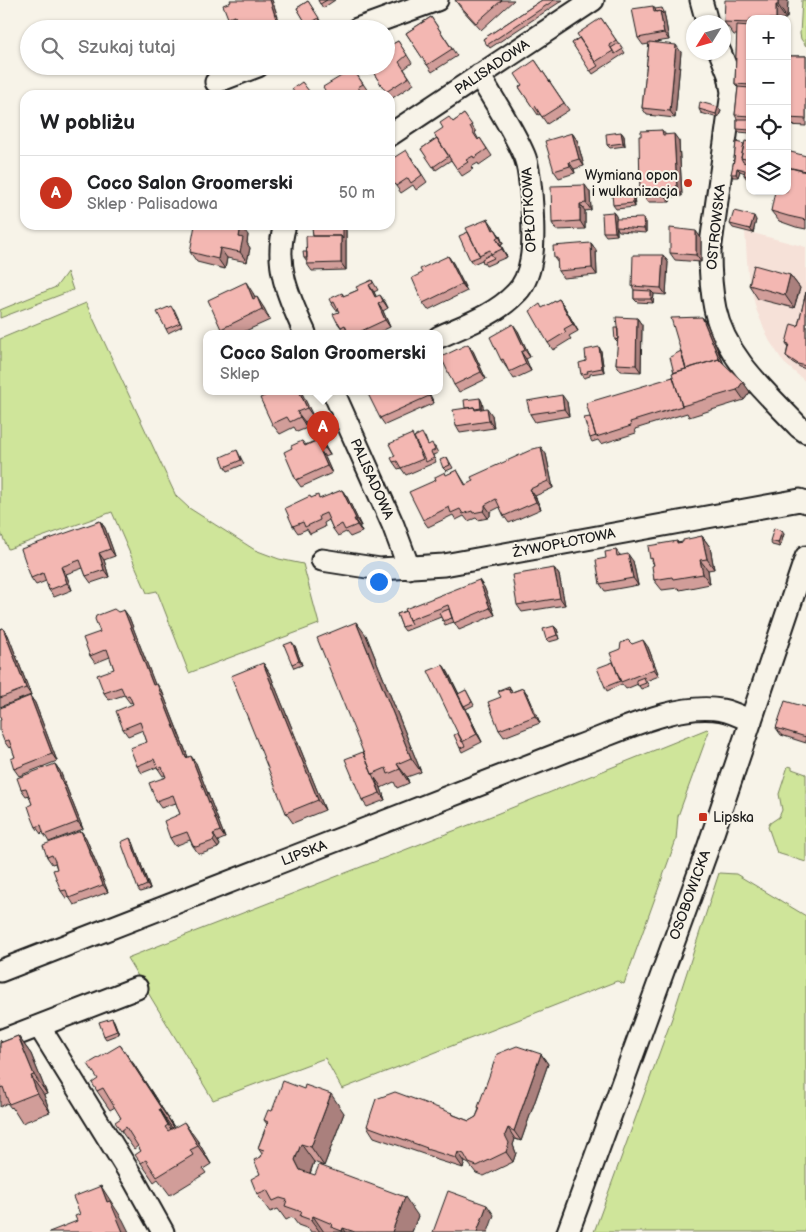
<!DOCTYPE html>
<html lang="pl">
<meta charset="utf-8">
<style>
:root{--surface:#fff;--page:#f6f6f6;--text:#202124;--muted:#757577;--line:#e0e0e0;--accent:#c8321e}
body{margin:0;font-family:"Balsamiq Sans",sans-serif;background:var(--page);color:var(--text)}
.controls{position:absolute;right:15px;top:15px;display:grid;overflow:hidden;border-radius:10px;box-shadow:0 1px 4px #0004}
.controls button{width:45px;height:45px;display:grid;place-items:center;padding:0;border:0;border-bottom:1px solid var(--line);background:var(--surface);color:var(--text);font:25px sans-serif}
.compass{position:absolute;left:686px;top:15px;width:45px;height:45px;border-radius:50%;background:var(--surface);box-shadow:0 1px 4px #0004;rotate:233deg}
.you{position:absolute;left:378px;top:581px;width:18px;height:18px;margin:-12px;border:4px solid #fff;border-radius:50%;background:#1a73e8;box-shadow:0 0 0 8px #1a73e833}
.badge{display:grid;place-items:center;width:32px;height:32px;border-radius:50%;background:var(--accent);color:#fff;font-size:16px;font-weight:700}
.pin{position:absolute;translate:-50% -41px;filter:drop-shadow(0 1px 2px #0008)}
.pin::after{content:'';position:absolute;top:26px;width:18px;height:15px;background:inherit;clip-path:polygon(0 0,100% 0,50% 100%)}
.popup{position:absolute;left:203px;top:330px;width:240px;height:65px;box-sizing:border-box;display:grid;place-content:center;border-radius:10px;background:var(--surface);filter:drop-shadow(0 1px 4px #0005);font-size:16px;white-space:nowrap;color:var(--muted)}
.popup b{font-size:19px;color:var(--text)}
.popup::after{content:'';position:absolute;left:50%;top:100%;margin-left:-10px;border:10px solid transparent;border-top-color:var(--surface)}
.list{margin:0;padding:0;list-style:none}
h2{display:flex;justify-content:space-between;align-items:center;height:65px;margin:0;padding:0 20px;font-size:21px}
h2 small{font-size:16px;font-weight:400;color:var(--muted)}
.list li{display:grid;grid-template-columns:32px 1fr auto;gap:15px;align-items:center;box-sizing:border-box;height:75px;padding:0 20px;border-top:1px solid var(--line)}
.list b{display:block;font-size:19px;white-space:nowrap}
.list p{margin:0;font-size:16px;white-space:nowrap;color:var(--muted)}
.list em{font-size:16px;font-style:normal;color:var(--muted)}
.icon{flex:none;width:28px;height:28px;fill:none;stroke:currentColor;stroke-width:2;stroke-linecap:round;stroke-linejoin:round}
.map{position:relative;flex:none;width:806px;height:1232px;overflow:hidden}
.search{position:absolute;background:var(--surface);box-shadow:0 1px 4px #0004;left:20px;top:20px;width:375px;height:55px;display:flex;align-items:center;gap:12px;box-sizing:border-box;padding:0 18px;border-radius:28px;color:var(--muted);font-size:19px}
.panel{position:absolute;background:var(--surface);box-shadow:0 1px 4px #0004;left:20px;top:90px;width:375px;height:140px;border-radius:15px}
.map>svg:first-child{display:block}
.built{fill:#f6e1d8}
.green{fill:#cfe59a;stroke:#76805b}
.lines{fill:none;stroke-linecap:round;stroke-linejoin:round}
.minor-casing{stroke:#1c1c1c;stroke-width:25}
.minor{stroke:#f7f3e8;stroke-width:21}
.wall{fill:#d19d99;stroke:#1c1c1c}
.shaded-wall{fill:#aa807d;stroke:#1c1c1c}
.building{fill:#f3b7b2;stroke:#1c1c1c}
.poi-dot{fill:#c8321e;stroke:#f7f3e8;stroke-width:2}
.labels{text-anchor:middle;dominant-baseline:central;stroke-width:4;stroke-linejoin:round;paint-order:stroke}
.street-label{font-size:14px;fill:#1c1c1c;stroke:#f7f3e8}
.poi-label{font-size:14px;fill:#1c1c1c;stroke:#f7f3e8;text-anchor:end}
</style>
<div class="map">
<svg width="806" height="1232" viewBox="0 0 806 1232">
<rect width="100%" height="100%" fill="#f7f3e8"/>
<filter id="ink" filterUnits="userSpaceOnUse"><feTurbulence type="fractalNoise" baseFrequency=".02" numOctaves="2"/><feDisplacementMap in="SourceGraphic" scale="10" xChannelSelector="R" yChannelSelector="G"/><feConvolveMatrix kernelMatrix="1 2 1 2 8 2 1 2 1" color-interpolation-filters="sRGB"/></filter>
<g filter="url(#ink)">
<path class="built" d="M745,231L806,247V382L784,363L769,340L763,326L756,309L748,275Z"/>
<path class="green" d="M802,0H806V46L801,39L800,34Z
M67,272L73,290L0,318V310L56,287Z
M86,303L176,496L189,508L255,550L279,559L303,564L319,624L189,673L157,591L147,593L112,512L8,549L0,531V339Z
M707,729L709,731L678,816L676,840L624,984L617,981L342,1089L325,1058L213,1100L127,958L474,823Z
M788,766L792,767V769L806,774V862L777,853L768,827L770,823L779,817L782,810L779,794Z
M719,873L736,874L806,916V1232H594L672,1018Z"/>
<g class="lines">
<g class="minor-casing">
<path id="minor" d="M701,0L707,22
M357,29L437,0
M720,52L729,75L732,92L710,251C710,270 711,290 715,309C725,357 767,393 799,427L806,432
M216,82L258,66
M390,135L593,0
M285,225C273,264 289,298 305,333
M439,337C465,325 495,315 515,294C524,286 529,272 531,260C535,240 532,173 524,155C512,127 494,101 479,75
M333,391L393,525L409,568
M322,560L380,569L444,565L800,500L806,502
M0,971L579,746C623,730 676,702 722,710C732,712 742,717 751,721
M39,1026L134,1180L163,1232
M0,1041L137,988
M568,1232L708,848L806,557"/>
</g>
<use href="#minor" class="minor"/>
</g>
<path class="wall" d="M272,0L282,29H240L238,24L233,26L228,18Z
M318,0H335L323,8Z
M455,0H514L481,30L460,7Z
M542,0H563L490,48L483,39Z
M788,0L787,18L750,19V133L739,132L737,129V119L735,115L738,87L735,84L737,35H734L724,22Z
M308,1L321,22L310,29L297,8Z
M653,6L655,9L664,12L669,40L655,42L681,52L675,118L647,115L642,108L649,44L643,45L638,38Z
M431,17L457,56L432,72L406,33Z
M601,18L625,53L593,74L572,43L579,38Z
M398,41L412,63L404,69L414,84L391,99L390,98V95H388L369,66L389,46Z
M787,56H806V126L787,125Z
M535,60L569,110L547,124L540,114L538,115L519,87L522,85Z
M353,69L368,91L363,94L328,95Z
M302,82L311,95H296Z
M699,109L721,111L718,118L701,113Z
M464,114L476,132L475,133L479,140L480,138L492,156L479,165L478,163L471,167L473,169L462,176L451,160L436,170L421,149L437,138L453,122Z
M662,130L666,135L679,141L682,196L670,197V202H648L640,191L641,136Z
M621,132L624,136L625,146L610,148L607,145Z
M572,133L577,140L584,166L574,169L575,173L559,178L554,171Z
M750,142V179H747L744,175L745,173L740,171L738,177H733L731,174L744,144Z
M806,156V229L796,227L779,221L771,211Z
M411,157L427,182L416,190L413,185L401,193L390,178Z
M590,192L591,210L585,211V229L556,230L552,223Z
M634,196L635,207L616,209L613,205Z
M613,212L616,216V221L646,222V233L619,231L617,228V235L606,236L603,232Z
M756,220L753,233L733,228L730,224Z
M362,225H370L365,229Z
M343,226L346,230V270L312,271L307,264V262L304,258L307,252L313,236Z
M493,226L494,230L495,229L500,236L503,244L501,245L507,257L486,266L482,260L473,264L470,260Z
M248,235L247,243L250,248L247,262L227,258L225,269L197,262L190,252Z
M701,238V262L675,260L670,253Z
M591,243L596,250L597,275L563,278L558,271V263L554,258Z
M663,255L668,262L666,295L654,294L653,303L637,302L634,299V290L632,286Z
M448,256L453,263L467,291L428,310L423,303L422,273Z
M790,275L800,288L794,308L758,299L749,285Z
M372,280L378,290L374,292L376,297L385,302L388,308L383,311L390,327L377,333H345L337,322L339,312L338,310H336L331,303L342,293L344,296L358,290Z
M806,292V369L800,367L789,360L786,356L788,346L786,343L798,326Z
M253,293L255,298L264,308L270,320L241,333H224L221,329Z
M559,299L564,306L578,331L569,336L571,339L553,350L548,343L543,308Z
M174,309L182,326L168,333L166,329Z
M702,317L707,324L724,364L750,392L744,400L689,417L687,413L635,429L636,433L601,444L598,440L592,442L590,438V417L673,377L681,351Z
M637,318L642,325L641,372L621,371L616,364L618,343L615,340L618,328Z
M518,331L530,357L526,359L531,371L514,379L506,367L501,360Z
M599,347L601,351L604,372L590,374V376L584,378L581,374L586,361Z
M473,351L486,379L459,392L454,385Z
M276,391H300L314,418L305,422L307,428L297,432L294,427L280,434L272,424Z
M428,391L434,403L385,425L380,418Z
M480,398L482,402L483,408L492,415L494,428L460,433L456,426L465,408Z
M567,402L569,416L535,422L530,414Z
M414,437H425L428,445L435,447L438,453L433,455L436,462L406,475L401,468L398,469L393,462L395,456Z
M320,439L325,446L330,455L325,457L332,473L301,487L296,480L292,448L302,441L305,445Z
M237,450L244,464L228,471L225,467Z
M546,454L553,488L535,496L541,509L509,523L504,516L500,507L490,512V516L488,518L478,520L476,518L468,521L464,516L456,520L453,515L428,527L423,520L447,475L457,470L466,485Z
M447,457L453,468L446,471L443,468Z
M342,490L347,497L361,526H359L362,532L350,537L346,532L338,536L333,529L329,520L324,523L325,527L310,534L307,529L298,533L293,526L311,498L321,499Z
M100,521L105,528L115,556L104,560L109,577L91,583L86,576L83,568L66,574L72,590L54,597L49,590L46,581L36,585L31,578Z
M784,534L780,547L772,545L770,541Z
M702,536L710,547L714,569L708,570L710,584L680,590L678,588L662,590L654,580V565L653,563L650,559L677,541L678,543L683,542Z
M616,550L620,555L633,561L638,585L605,591L600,584L606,558Z
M554,568L559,575L565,605L522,612L517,605Z
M484,587L495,615L459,630L454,622L445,625L441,617L405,631L402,627L397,614Z
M118,612L129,617L155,685L162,691L188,757L196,763L225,838L218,841L220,845L218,848L201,854L198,853L193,846L190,840L175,846L170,838L180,814L176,803L161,808L156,801L166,777L165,775L163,776L157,767L142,773L137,766L147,742L143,730L128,736L123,729L133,704L132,702L130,703L124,695L109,700L104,693L114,669L110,657L95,663L90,656L100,632Z
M3,628L8,635L31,695L0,707V629Z
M557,629L560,639L549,642L546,639Z
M366,635L421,772L407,777L409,783L397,788L394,782L381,788L380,785L385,800L367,807L362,800Z
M632,644L648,647L659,676L646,681L649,686L641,689L638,684L626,689L622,684L607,691L605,687L613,662Z
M295,646L302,665L294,668L292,664Z
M264,664L270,674L325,810L293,823L286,813Z
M443,665L448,672L459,694L466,690L474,705L466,709L482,742L462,752L460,748L458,733Z
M509,686L512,692L523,688L528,695L540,723L504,737L499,730L501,697Z
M30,696L35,703L57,761L19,776L14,769L15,757L12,747L9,748L4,741Z
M806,707V743L781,735L776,728Z
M55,764L60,771L83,829L49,842L43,832L41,834L36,827L32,804L29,795L26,796L21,789Z
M81,831L86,838L108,892L74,905L69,897L66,898L61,891L57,869L55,863L52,864L47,857Z
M133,842L150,889L140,892L138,889Z
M112,1018L114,1021L119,1034L106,1039L104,1036Z
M18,1036L31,1054L47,1094L44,1095L50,1112L22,1123L12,1107L11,1108L7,1103L0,1107V1040L2,1042Z
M541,1054L548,1064L521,1141L515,1139L513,1145L516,1153L513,1162L484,1176L476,1173L469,1164L465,1162L463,1168L434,1159L432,1157L374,1137L367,1126L452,1113L454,1115L469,1121L476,1117L479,1109L478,1107Z
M133,1063L174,1127L172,1128L197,1140L211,1164L203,1169L206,1173L170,1195L158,1179L154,1182L141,1163V1151L138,1146L134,1149L121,1131V1118L115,1107L110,1110L97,1091Z
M272,1111L344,1113L324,1166L314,1162L310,1174L418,1216L412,1232H311L309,1229L298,1225L292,1217L286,1220L278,1209L270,1212L257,1194L260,1174L261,1157L262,1154L258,1148L267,1124L264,1120Z"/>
<path class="shaded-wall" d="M270,0H272L282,29L277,22Z
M778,0H788L787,18L778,5Z
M776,5L786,19H776Z
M662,8L664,12L669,40L664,33L660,11Z
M676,45L681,52L675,118L670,111Z
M718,107L721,111L718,118L716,114Z
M621,132L624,136L625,146L623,143Z
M572,133L577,140L584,166L579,159Z
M674,134L679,141L682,196L677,189Z
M569,162L574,169L575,173L570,166Z
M737,168L740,171L738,177L736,174Z
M585,185L590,192L591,210L586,203Z
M665,190L670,197V202L665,195Z
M632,192L634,196L635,207L633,203Z
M580,204L585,211V229L580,221Z
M613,212L616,216L617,235L615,232Z
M754,216L756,220L753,233L750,229Z
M643,218L646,222V233L644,229Z
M488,219L493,226L498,237L493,230Z
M241,225L248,235L247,243L250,248L247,262L240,252L239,237Z
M343,226L346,230V270L341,263V236Z
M495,229L500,236L503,244L499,236Z
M696,231L701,238V262L696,255Z
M496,238L501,245L507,257L502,249Z
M591,243L596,250L597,275L592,268Z
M220,248L227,258L225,269L218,259Z
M663,255L668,262L666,295L661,288Z
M448,256L453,263L467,291L462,284Z
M790,275L800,288L794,308L785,295Z
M246,282L253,293L261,309L253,299Z
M369,285L374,292L380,304L375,297Z
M651,291L654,294L653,303L651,299Z
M380,295L385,302L388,308L383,301Z
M257,297L264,308L270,320L262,309Z
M559,299L564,306L578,331L573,324Z
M378,304L383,311L390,327L385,320Z
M702,317L707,324L726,370L721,363Z
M637,318L642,325L641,372L636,365Z
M513,324L518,331L530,357L525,350Z
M468,344L473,351L486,379L481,372Z
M599,347L601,351L604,372L602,368Z
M521,352L526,359L531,371L526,364Z
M743,382L750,392L744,400L737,390Z
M299,391H300L302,393L314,418L307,408Z
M426,391H428L434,403L429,396Z
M562,395L567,402L569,416L564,409Z
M480,398L482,402L484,411L481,408Z
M487,408L492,415L494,428L489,421Z
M297,412L305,422L307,428L300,417Z
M320,439L325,446L330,455L325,448Z
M541,447L546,454L553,488L548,481Z
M320,450L325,457L332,473L327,466Z
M530,489L535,496L541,509L536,502Z
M342,490L347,497L361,526L356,519Z
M485,505L490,512V516L488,518L483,511Z
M354,519L359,526L362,532L357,525Z
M100,521L105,528L115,556L110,549Z
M782,531L784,534L780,547L778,543Z
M702,536L710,547L714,569L707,559Z
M99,553L104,560L109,577L104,570Z
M628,554L633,561L638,585L633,578Z
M700,560L708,570L710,584L703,574Z
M61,567L66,574L72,590L67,583Z
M554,568L559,575L565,605L560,598Z
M479,580L484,587L495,615L490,608Z
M124,610L129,617L158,692L153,685Z
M356,622L366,635L421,772L411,758Z
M554,626L557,629L560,639L557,635Z
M3,628L8,635L31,695L26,688Z
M643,640L648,647L659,676L654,669Z
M292,642L295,646L302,665L299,661Z
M263,663L270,674L325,810L318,800Z
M443,665L448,672L482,742L477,734Z
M157,684L162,691L191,765L186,758Z
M523,688L528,695L540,723L535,716Z
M30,696L35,703L57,761L52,754Z
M191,756L196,763L225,838L220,831Z
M55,764L60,771L83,829L78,822Z
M397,764L407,777L409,783L400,769Z
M375,778L380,785L385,800L380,793Z
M81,831L86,838L108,892L103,885Z
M213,834L220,845L218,848L213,841Z
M130,838L133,842L150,889L147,885Z
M112,1018L114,1021L119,1034L117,1031Z
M18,1036L31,1054L47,1094L34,1075Z
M120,1045L133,1063L174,1127L161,1108Z
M541,1054L548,1064L521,1141L514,1131Z
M31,1076L44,1095L50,1112L37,1093Z
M331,1094L344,1113L324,1166L311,1147Z
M159,1109L172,1128L181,1143L168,1125Z
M184,1122L197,1140L211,1164L198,1146Z
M508,1128L515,1139L513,1145L516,1153L513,1162L506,1152L505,1135Z
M301,1144L314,1162L308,1178L300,1170L295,1160Z
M458,1152L465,1162L463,1168L456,1158Z
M101,1186L123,1220L129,1232H123L107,1202Z
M405,1197L418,1216L412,1232H392Z
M487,1205L494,1215L488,1232H477Z
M313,1216L324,1232H320L311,1220Z
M343,1228L346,1232H342Z"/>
<path class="building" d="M230,0H270L277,22L257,29H240L235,16L228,18L223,5L231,2Z
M318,0H327L320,4Z
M455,0H502L476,23Z
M542,0H552L553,1L487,45L483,39Z
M725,0H778V5H776V19H750V23L724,22Z
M308,1L319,18L307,25L297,8Z
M653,6L654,12L660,11L664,33L638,38L632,9Z
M662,8L663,14L660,11L656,12L655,9Z
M431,17L452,49L427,65L406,33Z
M601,18L616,40L609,45L613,51L595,62L577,34Z
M202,22L205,29H185Z
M737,25L750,26V85L735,84Z
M579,38L598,66L590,71L572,43Z
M398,41L407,55L399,62L409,77L386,92L369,66H386V47L388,45L389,46Z
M649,42L676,45L670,111L642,108Z
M619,43L623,49L615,54L611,48Z
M787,56H806V119L787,118Z
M535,60L564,103L542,117L535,106L533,108L519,87L522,85L515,74Z
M353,69L363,84L358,87L363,95H328L323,87Z
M302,82L309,91L303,95H296L292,89Z
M738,87L750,88V116L735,115Z
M700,102L718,107L716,114L699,109Z
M464,114L472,125L470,126L474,134L478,140L480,138L487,149L474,158L473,156L466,160L468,162L457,169L434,134L443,128L440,123L449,117L453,122Z
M737,119H750V130L737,129Z
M662,130L663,135L674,134L677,189L665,190V195H643V191H640L639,136H641V131Z
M621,132L623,143L607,145L606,134Z
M572,133L579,159L569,162L570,166L554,171L545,141Z
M437,138L449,156L433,167L421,149Z
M745,141L750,142V160L741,158Z
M736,142L744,144L741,158L743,162L750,164V176L744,175L745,170L737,168L736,174H731L734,160Z
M406,150L422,175L411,183L408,178L396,186L390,178V160Z
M787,151L806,156V172L787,167Z
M787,167L806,171V220L788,216L771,211L775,191H787Z
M585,185L586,203L580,204V221L552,223L551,186Z
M632,192L633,203L613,205L612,194Z
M734,211L754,216L750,229L730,224Z
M613,212L615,232H603L602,213Z
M643,218L644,229L616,227V219Z
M488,219L493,230L495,229L499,236L496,238L502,249L491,254L490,250L479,255L466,228Z
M195,225H241L239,237L243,238L240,252L220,248L218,259L190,252Z
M343,226V239L341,236H313L312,227Z
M670,228L696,231V255L670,253Z
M468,232L480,256L470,260L459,236Z
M306,236H341V263L307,264Z
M591,243L592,268L558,271L557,258H554L553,246Z
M303,252H307V258H304Z
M491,254L494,258L483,263L482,259Z
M633,255H663L661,288L632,286Z
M448,256L462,284L423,303L412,278L422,273L420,269Z
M754,265L790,275L785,295L749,285Z
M372,280L373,283L369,285L375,297L380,295L383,301L378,304L385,320L357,333H348L345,325L341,327L338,322H337L333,314L339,312L334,302L331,303L329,299L342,293L343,296L351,293L358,290L356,287Z
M246,282L253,299L257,297L262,309L221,329L208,300Z
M634,290L651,291V299H634Z
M806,292V366L798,364L786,356L789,344L786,343L791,324L798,326Z
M559,299L573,324L564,329L566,332L548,343L530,311L540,304L542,308Z
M171,306L180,323L166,329L157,312Z
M616,317L637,318L636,365L616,364L618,335Z
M702,317L720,361L719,359L686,369L671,318Z
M513,324L525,350L521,352L526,364L509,372L503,359L501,360L490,337Z
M614,328H618V339L615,340Z
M468,344L481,372L454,385L441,357Z
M599,347L602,368L587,371L588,373L581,374L579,363L586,361L585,350Z
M681,351L686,369L674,373L670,357Z
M719,359L743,382L737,390L682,406L672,373Z
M673,377L682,406L630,422L631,426L596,437L586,403Z
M276,391H299L307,408L297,412L300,417L290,422L287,417L272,424L260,398Z
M376,391H426L429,396L380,418L368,394Z
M562,395L564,409L530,414L527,401Z
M480,398L481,408L475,409L474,407L465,408L464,400Z
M474,407L475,410L487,408L489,421L456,426L453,410Z
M590,417L596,436L590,438L584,418Z
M422,433L428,445L432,443L435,450L431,452L434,458L426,462L414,437Z
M412,434L423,459L401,468L397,461L393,462L391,458L395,456L389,444Z
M320,439L325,448L320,450L327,466L296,480L284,452L292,448L291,446L302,441L305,446Z
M541,447L548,481L530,489L536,502L504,516L496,499L485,505V509L483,511L473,513L472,511L463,514L460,509L451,513L449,507L423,520L409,492L436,480L435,477L445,472L446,475L457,470L465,485L473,481L471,477L533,449Z
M237,450L241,460L225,467L221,457Z
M447,457L450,465L443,468L440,460Z
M342,490L356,519H354L357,525L345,530L342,524L333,529L326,513L319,516L320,520L305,527L303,522L293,526L285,508L310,496L311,498L318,495L319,499Z
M100,521L110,549L99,553L104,570L86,576L80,560L61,567L67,583L49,590L43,573L31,578L21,549Z
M774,528L782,531L778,543L770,541Z
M702,536L707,559L700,560L703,574L673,579L672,577L654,580L652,566L654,565L652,558L650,559L648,546L677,541V543L683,542V540Z
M616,550L617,556L628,554L633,578L600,584L596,560L606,558L605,552Z
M554,568L560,598L517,605L512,575Z
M479,580L490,608L454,623L448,605L409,620L405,609Z
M114,609L118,612L124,610L153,685L157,684L186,758L191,756L220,831L213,834L215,838L213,841L196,847L193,846L187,832L170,838L164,821L180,814L173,795L156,801L149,783L166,777L162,767L158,769L154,759L137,766L130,748L147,742L140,722L123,729L116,711L133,704L129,695L125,696L121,687L104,693L97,675L114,669L107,649L90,656L83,638L100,632L95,619L96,616Z
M449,609L452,618L443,621L439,613Z
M406,611L409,620L411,624L402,627L397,614Z
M356,622L411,758L397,764L400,769L388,774L386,768L372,774L317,638Z
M554,626L557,635L546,639L543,629Z
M3,628L26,688L0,698V629Z
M628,640L632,644L643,640L654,669L621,682L610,653L620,649L621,643Z
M292,642L299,661L292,664L284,645Z
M613,662L620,681L605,687L597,668Z
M263,663L318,800L286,813L231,676Z
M443,665L477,734L462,742L428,671Z
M644,677L646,683L638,686L636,680Z
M509,686L511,691L508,688L499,691V690Z
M508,688L510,693L523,688L535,716L499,730L488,702L501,697L498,692Z
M466,690L472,702L464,706L458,694Z
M30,696L52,754L14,769L11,759L15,757L9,740L4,741L0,731V720H1L0,717V708Z
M785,701L806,707V737L776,728Z
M458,733L465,746L460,748L454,735Z
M363,752L380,793L362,800L345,759Z
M55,764L78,822L44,835L41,825L36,827L31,815L28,806L32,804L26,788L21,789L17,778Z
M81,831L103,885L69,898L66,890L61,891L53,870L57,869L55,861L52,855L47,857L43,845Z
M130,838L147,885L138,889L121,842Z
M112,1018L117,1031L104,1036L99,1022Z
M18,1036L34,1075L31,1076L37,1093L9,1104L3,1087L0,1088V1043Z
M120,1045L161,1108L159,1109L168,1125L165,1127L168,1131L184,1122L198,1146L190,1150L193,1155L157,1177L146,1160L141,1163L135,1155L141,1151L126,1127L121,1131L115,1122L121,1118L103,1088L97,1091L92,1083L98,1079L88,1064Z
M517,1046L541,1054L514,1131L508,1128L505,1135L509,1143L506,1152L477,1166L469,1163L464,1154L458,1152L456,1158L426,1149L427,1148L367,1126L376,1099L395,1092L452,1113L451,1114L469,1121L476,1117L480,1108L478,1107L497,1054Z
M283,1081L304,1089L305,1085L331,1094L311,1147L301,1144L295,1160L300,1170L315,1175L319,1165L405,1197L392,1232H355L343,1228L342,1231L331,1227L332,1224L313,1216L311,1220L300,1216L302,1212L285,1206L287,1200L280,1198L273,1201L267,1190L257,1194L251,1179L260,1174L254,1160L261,1157L264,1150L258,1148L268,1122L264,1120L268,1110L272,1111Z
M101,1186L107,1202L110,1201L123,1232H49L77,1221L75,1216L80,1214L73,1197Z
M448,1191L487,1205L477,1232H433Z"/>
</g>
<g class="poi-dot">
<circle cx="688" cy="183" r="5"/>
<rect x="698" y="812" width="10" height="10" rx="2.5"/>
</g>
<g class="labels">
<g class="street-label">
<text transform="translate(492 67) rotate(-34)">PALISADOWA</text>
<text transform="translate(529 210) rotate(-93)">OPŁOTKOWA</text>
<text transform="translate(716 227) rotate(-84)">OSTROWSKA</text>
<text transform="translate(372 479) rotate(66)">PALISADOWA</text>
<text transform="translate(564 543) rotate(-11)">ŻYWOPŁOTOWA</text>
<text transform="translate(304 853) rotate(-21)">LIPSKA</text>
<text transform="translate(690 895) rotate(-70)">OSOBOWICKA</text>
</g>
<g class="poi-label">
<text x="678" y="175">Wymiana opon<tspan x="678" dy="16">i wulkanizacja</tspan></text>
<text x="713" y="817" text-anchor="start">Lipska</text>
</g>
</g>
</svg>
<div class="controls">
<button>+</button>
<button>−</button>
<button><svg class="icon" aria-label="locate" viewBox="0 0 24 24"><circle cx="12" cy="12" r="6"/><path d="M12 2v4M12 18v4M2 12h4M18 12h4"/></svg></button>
<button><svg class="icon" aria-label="layers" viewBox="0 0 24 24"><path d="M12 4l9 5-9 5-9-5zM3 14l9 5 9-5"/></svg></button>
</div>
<svg class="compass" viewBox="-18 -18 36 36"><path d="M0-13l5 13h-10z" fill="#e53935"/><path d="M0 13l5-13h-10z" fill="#757577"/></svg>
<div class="you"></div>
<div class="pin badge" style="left:323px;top:452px">A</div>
<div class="popup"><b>Coco Salon Groomerski</b>Sklep</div>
<div class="search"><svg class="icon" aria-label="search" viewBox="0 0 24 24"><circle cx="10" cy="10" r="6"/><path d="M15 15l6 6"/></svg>Szukaj tutaj</div>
<section class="panel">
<h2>W pobliżu<small></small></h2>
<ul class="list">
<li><span class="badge">A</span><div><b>Coco Salon Groomerski</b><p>Sklep · Palisadowa</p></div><em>50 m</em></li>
</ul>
</section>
</div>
